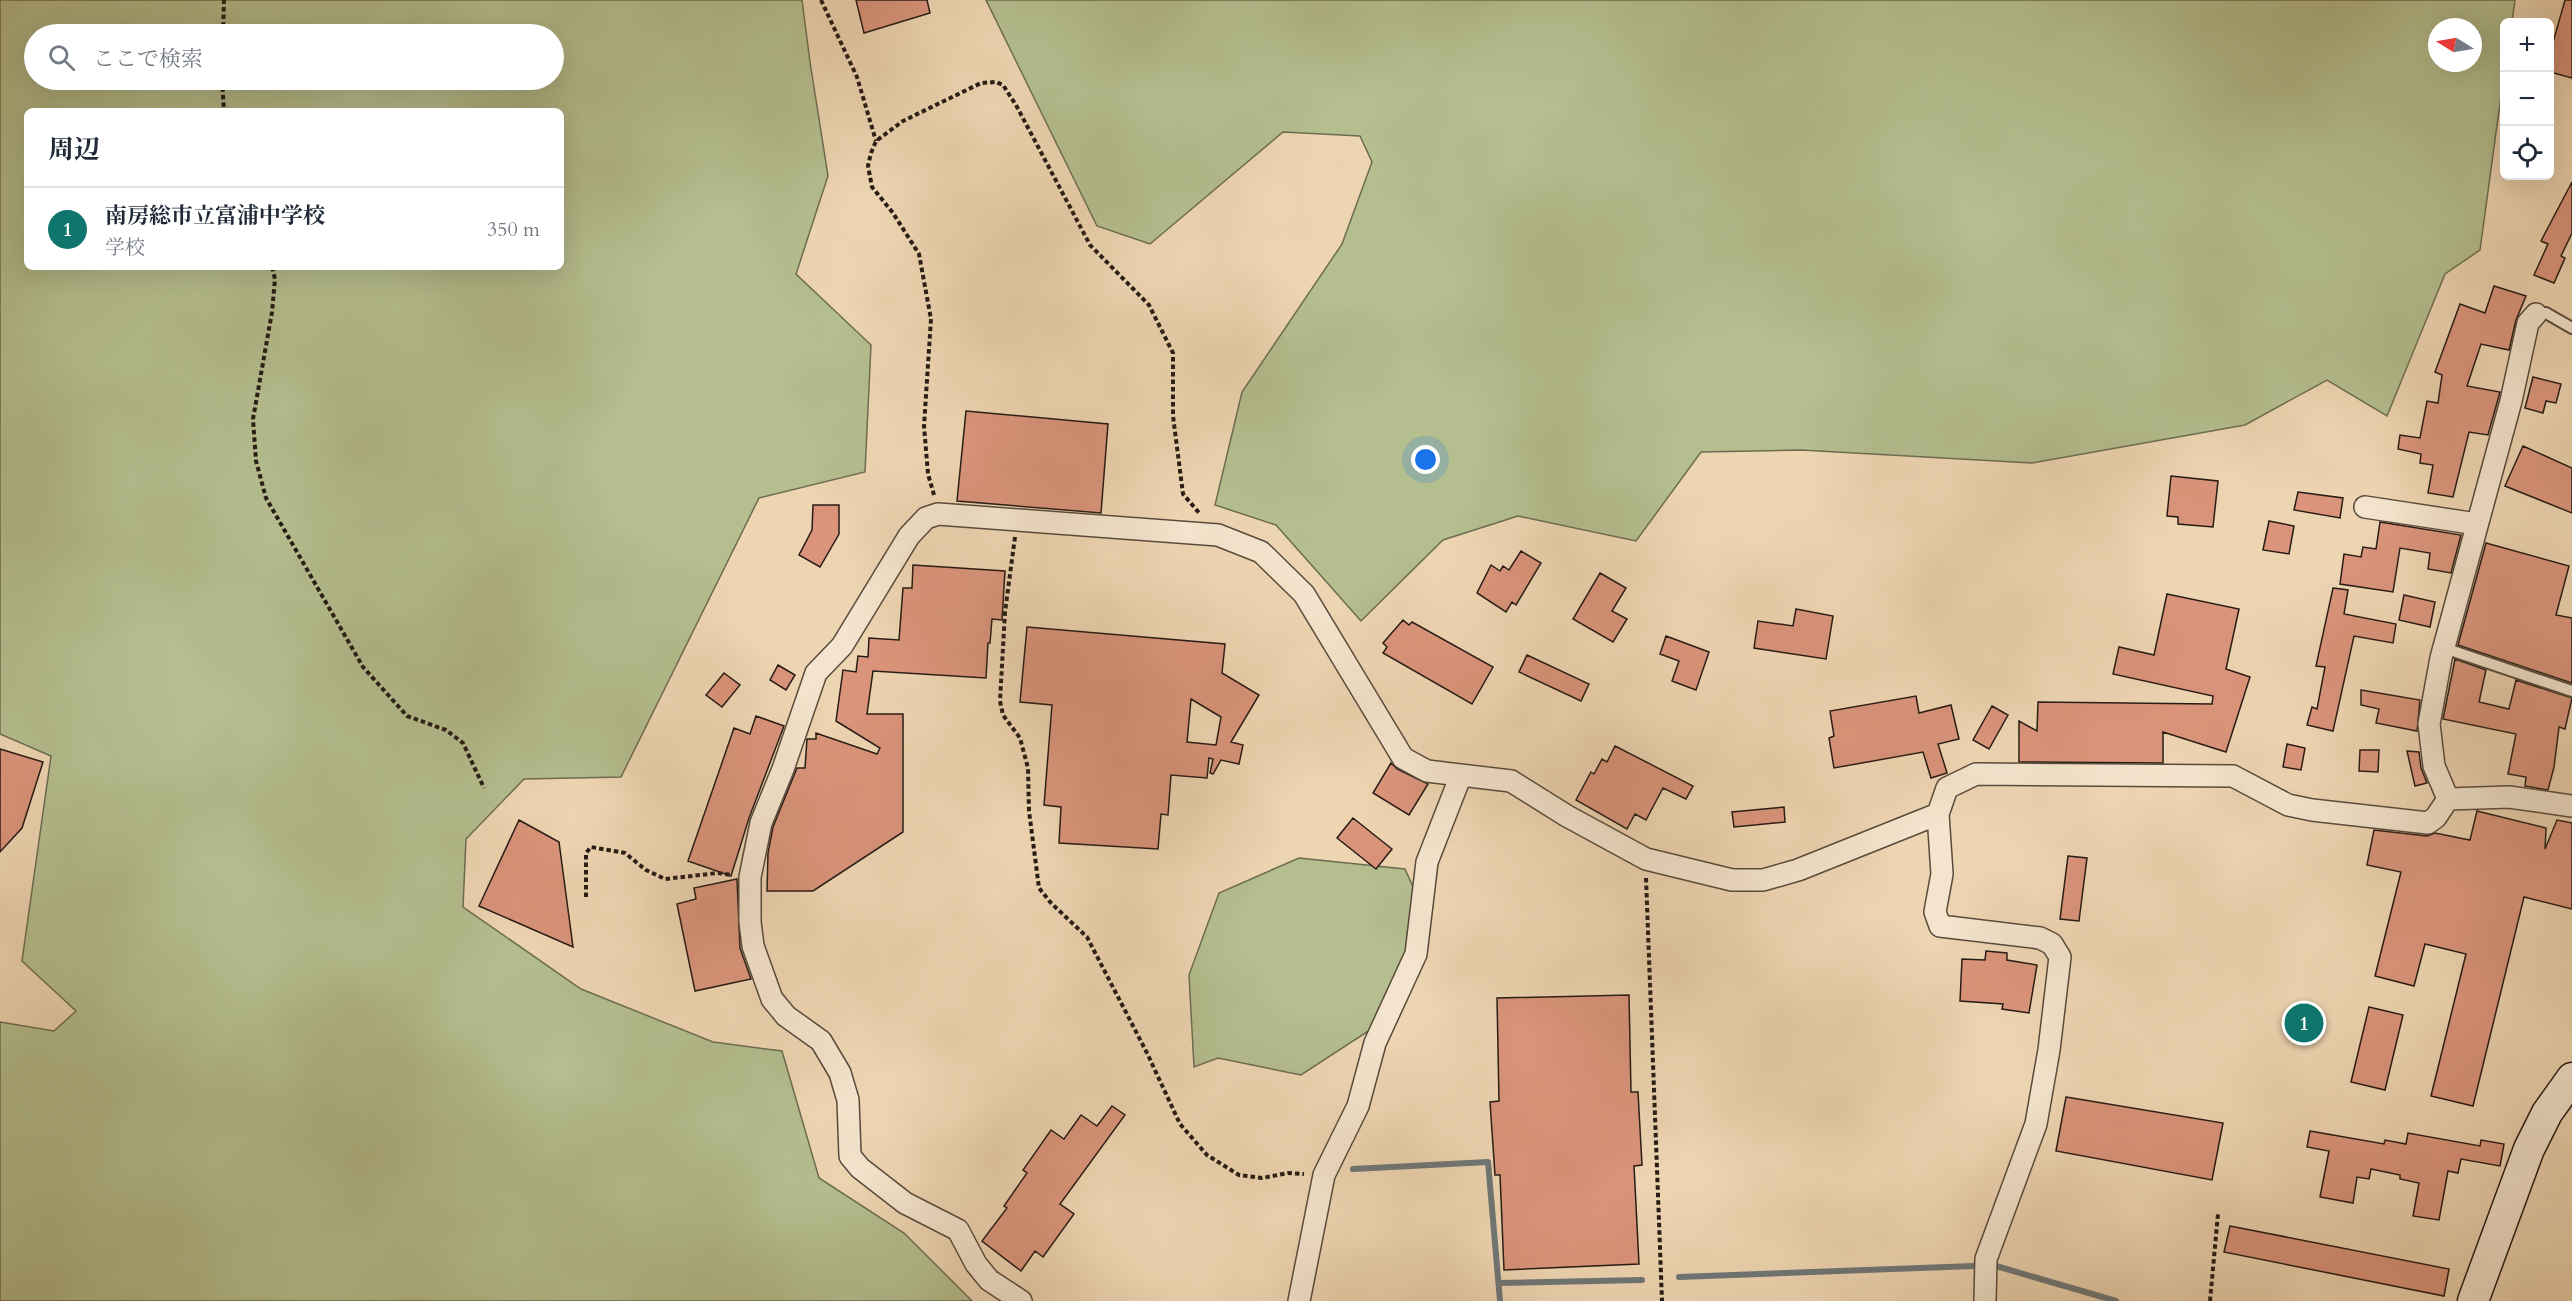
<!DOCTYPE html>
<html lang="ja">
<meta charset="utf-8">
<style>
:root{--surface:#fff;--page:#f2f2f3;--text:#1f2937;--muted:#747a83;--line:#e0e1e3;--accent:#0f766e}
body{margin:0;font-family:Cardo,"Noto Serif JP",serif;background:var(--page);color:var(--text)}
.controls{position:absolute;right:18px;top:18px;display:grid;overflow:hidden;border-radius:9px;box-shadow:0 6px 24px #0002}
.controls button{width:54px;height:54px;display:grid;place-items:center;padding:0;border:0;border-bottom:2px solid var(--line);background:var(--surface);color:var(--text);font:30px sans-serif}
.compass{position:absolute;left:2428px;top:18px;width:54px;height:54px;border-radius:50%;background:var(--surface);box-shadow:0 6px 24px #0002;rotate:281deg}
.you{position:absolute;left:1426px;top:460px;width:21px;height:21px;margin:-15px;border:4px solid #fff;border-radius:50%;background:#1a73e8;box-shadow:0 0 0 9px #1a73e833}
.badge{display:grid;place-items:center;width:39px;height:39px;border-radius:50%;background:var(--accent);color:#fff;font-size:20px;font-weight:700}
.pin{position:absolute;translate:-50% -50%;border:3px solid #fff;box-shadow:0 2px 6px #0006}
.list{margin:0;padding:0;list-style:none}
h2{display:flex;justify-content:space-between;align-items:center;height:78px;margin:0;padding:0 24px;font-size:26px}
h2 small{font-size:20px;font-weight:400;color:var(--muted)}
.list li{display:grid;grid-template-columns:39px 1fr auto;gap:18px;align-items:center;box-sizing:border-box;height:84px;padding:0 24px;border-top:2px solid var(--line)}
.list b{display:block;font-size:22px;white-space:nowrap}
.list p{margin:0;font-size:20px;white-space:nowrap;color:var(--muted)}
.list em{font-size:20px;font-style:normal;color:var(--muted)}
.icon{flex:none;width:33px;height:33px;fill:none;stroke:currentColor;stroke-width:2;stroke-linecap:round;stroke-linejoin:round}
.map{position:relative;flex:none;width:2572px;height:1301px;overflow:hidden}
.search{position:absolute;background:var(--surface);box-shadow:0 6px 24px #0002;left:24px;top:24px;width:540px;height:66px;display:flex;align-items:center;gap:15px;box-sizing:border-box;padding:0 21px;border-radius:33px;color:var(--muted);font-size:22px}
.panel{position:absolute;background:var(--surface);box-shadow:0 6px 24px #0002;left:24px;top:108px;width:540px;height:162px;border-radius:9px}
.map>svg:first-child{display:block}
.green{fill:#b4be8f;stroke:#6d6c52;stroke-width:1.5;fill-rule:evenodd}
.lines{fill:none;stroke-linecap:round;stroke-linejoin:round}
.stream{stroke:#6f7777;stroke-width:6}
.building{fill:#da947b;stroke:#261b15;stroke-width:1.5;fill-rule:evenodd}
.lane-casing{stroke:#584a3c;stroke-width:14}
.street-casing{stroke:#584a3c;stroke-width:24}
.secondary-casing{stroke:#261b15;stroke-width:33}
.path{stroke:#261b15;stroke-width:4;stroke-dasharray:4.5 3;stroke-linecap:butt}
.lane{stroke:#f4e4cd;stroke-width:10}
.street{stroke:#f4e4cd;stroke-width:21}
.secondary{stroke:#f4e4cd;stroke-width:30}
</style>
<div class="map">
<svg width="2572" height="1301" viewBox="0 0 2572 1301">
<rect width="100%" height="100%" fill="#eed5b2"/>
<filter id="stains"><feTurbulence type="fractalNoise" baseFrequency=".00333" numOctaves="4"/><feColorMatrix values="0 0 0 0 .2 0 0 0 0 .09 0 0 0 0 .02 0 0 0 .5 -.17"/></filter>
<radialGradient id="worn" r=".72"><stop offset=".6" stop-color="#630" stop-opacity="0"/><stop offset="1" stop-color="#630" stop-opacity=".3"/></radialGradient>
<path class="green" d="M0,0H802L810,62L828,176L796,274L871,345L865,472L759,498L621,777L524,779L466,839L463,907L581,989L713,1042L782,1051L819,1178L904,1233L972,1301H0V1022L54,1031L76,1011L22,961L51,756L0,734ZM554,34V80H34V34ZM27,111H561V267H27Z
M986,0H2515L2512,22H2504V74L2480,250L2445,274L2387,416L2327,380L2245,425L2032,463L1801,450L1701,452L1636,541L1518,516L1443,540L1361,621L1276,525L1215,505L1242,392L1342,244L1372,162L1360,136L1283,132L1150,244L1097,226ZM2437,27H2473V63H2437Z
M1299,858L1405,869L1427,918L1390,1017L1301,1075L1218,1058L1194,1067L1189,975L1219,893Z"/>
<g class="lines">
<path class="stream" d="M1353,1169L1488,1162L1500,1301
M1996,1266L2116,1301
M1679,1277L1974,1266
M1500,1283L1642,1280"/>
</g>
<path class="building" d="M856,0H927L930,13L864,33Z
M2565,0H2572V78L2550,72V53Z
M2572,182V233L2561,256L2565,258L2554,283L2534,275L2548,244L2541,241Z
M2494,286L2526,296L2516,320L2509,350L2481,344L2467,386L2500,392L2488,435L2469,432L2453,497L2428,493L2433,465L2420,463L2421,454L2398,449L2400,435L2420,438L2427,401L2438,403L2442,375L2435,372L2460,304L2485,313Z
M2533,377L2561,384L2556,403L2546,401L2543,413L2525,408Z
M966,411L1108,424L1101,513L957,501Z
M2523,446L2572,468V513L2505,486Z
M2171,476L2218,481L2213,527L2178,524V517L2167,516Z
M2298,492L2343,498L2340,518L2294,510Z
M813,505H839V534L820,567L799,555L812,530Z
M2269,521L2294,526L2289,554L2263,550Z
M2380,522L2461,535L2451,573L2428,569L2430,553L2400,548L2393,592L2340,584L2344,554L2361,557L2363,547L2376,549Z
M2486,543L2569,566L2556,615L2572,618V683L2458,645Z
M1521,551L1541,563L1516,605L1512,602L1506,612L1477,593L1491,565L1500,571L1503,566L1509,570Z
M913,565L1005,571L1002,620L992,619L990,643H988L986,678L873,671L867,714H903V832L813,891H767L768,853L773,827L797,768H805L807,739H816V733L877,754L880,748L836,721L843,670L856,672L858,656L868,657L869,638L899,640L903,588H912Z
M1600,573L1626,588L1612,611L1627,619L1613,642L1573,619Z
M2333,588L2348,590L2344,614L2396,624L2393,643L2354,636L2333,731L2307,725L2312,707L2317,709L2325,667L2316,666Z
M2167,594L2239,609L2226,669L2250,677L2226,752L2163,732V763L2019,762V721L2037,731L2038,702L2212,704L2213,696L2113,674L2119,647L2154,655Z
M2404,595L2435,602L2430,627L2399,620Z
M1796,609L1833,616L1826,659L1754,648L1758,621L1793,626Z
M1403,620L1409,625L1412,622L1493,667L1472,704L1383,653L1387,647L1383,643Z
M1027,627L1225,644L1222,673L1259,695L1231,742L1243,745L1239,764L1221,760L1213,774L1210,773L1213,759L1209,758L1207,778L1171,775L1168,815L1161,814L1158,849L1059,843L1061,807L1044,805L1052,705L1020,702ZM1191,699L1221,717L1216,745L1187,742Z
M1666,636L1709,652L1696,690L1672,681L1679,661L1660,654Z
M1527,655L1589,684L1581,701L1519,672Z
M2455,659L2486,670L2479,702L2509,709L2516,680L2572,698L2565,729L2559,727L2554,767L2548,790L2525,786L2526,777L2508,774L2516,734L2443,719Z
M778,665L795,675L786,690L770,680Z
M724,673L740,685L722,707L706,695Z
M2361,690L2420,700L2417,731L2376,723L2379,709L2361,705Z
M1916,696L1919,713L1951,705L1959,739L1938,744L1947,773L1931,778L1923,752L1834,768L1829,738L1834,736L1830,711Z
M1992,706L2008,715L1989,749L1973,740Z
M756,716L784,726L749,818L731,876L688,861L734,728L750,734Z
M2287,744L2305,748L2301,770L2283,767Z
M1615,746L1693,786L1686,799L1663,788L1646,820L1635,814L1627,829L1576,800L1591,772L1594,774L1602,759L1607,762Z
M0,749L43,762L22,828L0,852Z
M2360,750H2379L2378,772L2359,771Z
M2407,751L2419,752L2421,768L2427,783L2415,786Z
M1391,763L1397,769L1428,784L1409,815L1373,793Z
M1784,807L1785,822L1734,827L1732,812Z
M2477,811L2546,828L2545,849L2557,820L2572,823V909L2524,897L2473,1106L2431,1096L2466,954L2425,944L2414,986L2375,976L2401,872L2367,865L2374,830L2427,836L2435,833L2470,840Z
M1353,818L1392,849L1376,869L1337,838Z
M519,820L559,842L573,947L479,906Z
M2068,856L2087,858L2079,921L2060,919Z
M737,879L740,948L751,979L695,991L677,904L696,899L694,888Z
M1986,951L2007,953V960L2037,965L2029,1013L2002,1009L2003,1004L1960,1001L1962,959L1985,960Z
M1629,995L1631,1092H1638L1642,1165L1634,1166L1639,1264L1504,1270L1500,1175H1495L1490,1102L1499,1101L1497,998Z
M2369,1007L2403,1015L2385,1090L2351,1082Z
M2066,1097L2223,1123L2212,1180L2056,1151Z
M1112,1106L1125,1115L1060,1204L1074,1214L1043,1257L1035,1251L1021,1271L982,1241L1007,1208L1004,1206L1027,1173L1023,1170L1051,1130L1064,1139L1081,1115L1097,1126Z
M2310,1131L2384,1144L2385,1140L2406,1144L2408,1133L2480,1146L2481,1140L2504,1144L2500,1166L2461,1159L2458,1173L2448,1171L2439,1220L2413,1216L2419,1183L2400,1179V1175L2371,1169L2369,1179L2357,1177L2353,1203L2320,1197L2329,1151L2307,1147Z
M2230,1226L2449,1269L2444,1296L2224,1252Z"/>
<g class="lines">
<g class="lane-casing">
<path id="lane" d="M2536,314L2546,313L2572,328
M2444,648L2572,691"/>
</g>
<g class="street-casing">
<path id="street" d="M2365,507L2477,524
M2448,799L2434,766L2429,724L2441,658L2511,401L2528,323L2536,314
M1021,1301L989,1280L976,1264L958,1230L905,1203L860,1168L850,1156L848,1100L840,1073L821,1041L786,1016L772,999L753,946L750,922V877L761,823L783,769L816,673L842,646L909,536L926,518L938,514L1218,535L1261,552L1304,594L1403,758L1427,771L1511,781L1567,816L1646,859L1732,880H1763L1798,870L1938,814
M1299,1301L1324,1175L1358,1106L1375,1043L1416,954L1427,862L1461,775
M1985,1301L1986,1259L2036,1124L2049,1050L2060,957L2052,944L2040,938L1940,926L1935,912L1942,874L1938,814L1947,788L1976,774L2233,776L2288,805L2312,810L2428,823L2436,817L2448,799L2509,797L2572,806"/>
</g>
<g class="secondary-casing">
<path id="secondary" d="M2473,1301L2529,1149L2547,1113L2572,1078"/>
</g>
<path class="path" d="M821,0L857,77L876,141
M223,34L224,0
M222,80L224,111
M272,267L275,279L272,312L253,419L256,461L266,498L363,667L407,716L446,730L463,743L484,788
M934,495L928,474L924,426L931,319L919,254L893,213L872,187L868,166L871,153L876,141L903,121L981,83L996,82L1003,85L1016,105L1090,245L1149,305L1173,353V416L1183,494L1200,514
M1015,537L1005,612L1000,701L1003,715L1020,738L1028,768L1029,811L1039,888L1051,903L1087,937L1147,1053L1180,1124L1207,1155L1239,1175L1262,1178L1288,1173L1304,1174
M1646,878L1662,1301
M586,897V853L591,847L625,853L646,870L665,879L718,873L732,875
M2210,1301L2218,1214"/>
<use href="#lane" class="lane"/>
<use href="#street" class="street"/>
<use href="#secondary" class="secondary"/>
</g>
<rect width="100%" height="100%" filter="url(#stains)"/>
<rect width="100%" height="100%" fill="url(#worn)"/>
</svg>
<div class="controls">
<button>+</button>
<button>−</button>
<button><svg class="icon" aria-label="locate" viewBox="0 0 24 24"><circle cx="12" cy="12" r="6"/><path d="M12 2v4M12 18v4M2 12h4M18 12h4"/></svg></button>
</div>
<svg class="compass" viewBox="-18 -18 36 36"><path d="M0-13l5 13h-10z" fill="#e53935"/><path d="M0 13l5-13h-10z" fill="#747a83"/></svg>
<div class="you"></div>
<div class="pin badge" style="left:2304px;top:1023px">1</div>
<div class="search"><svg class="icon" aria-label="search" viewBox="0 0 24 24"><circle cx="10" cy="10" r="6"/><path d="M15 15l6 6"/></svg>ここで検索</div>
<section class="panel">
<h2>周辺<small></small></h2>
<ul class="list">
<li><span class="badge">1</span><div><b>南房総市立富浦中学校</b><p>学校</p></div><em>350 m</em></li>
</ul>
</section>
</div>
